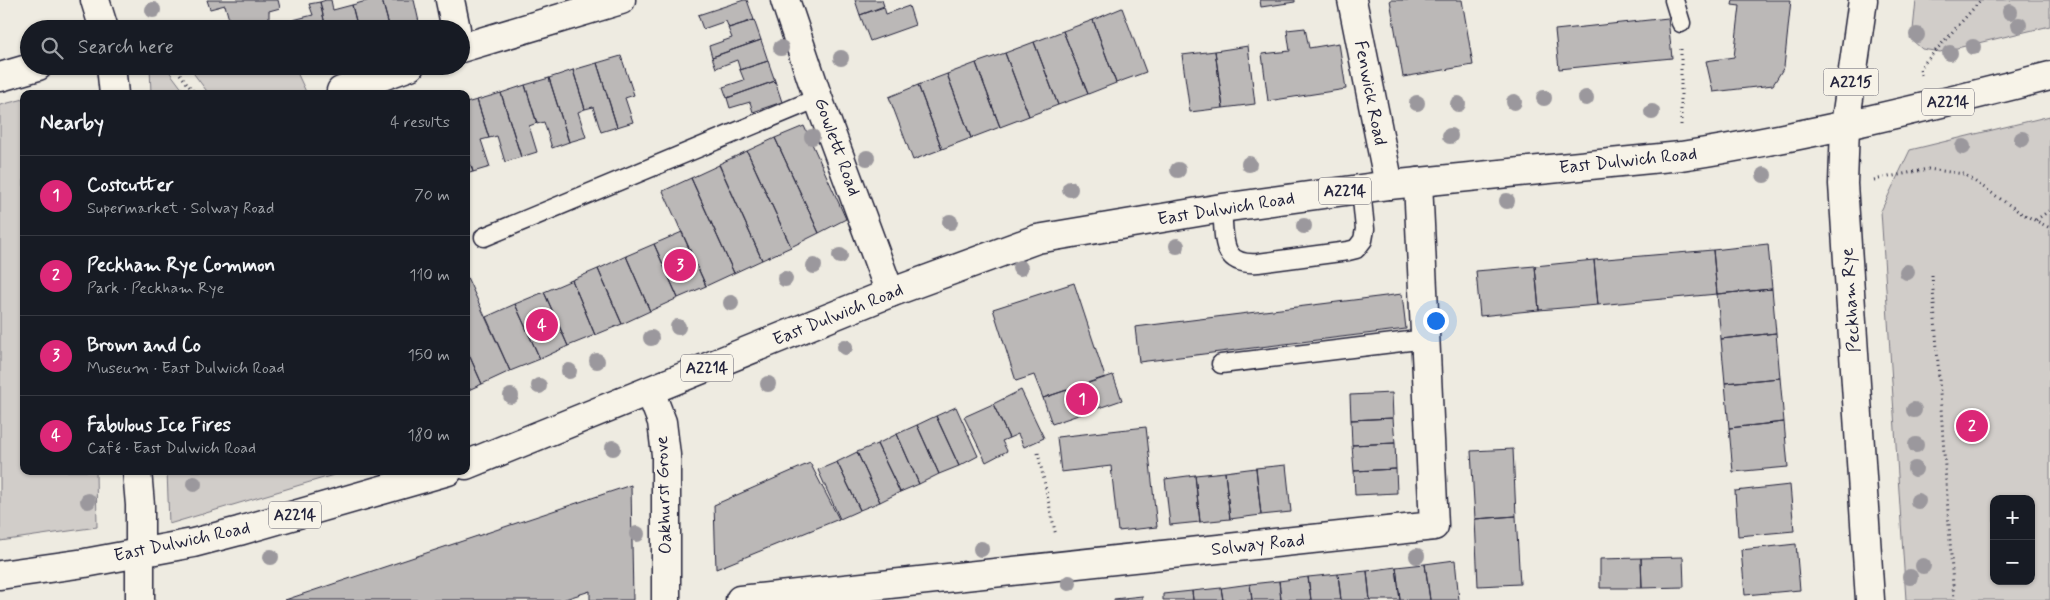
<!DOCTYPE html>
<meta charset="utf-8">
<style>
:root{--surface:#171b24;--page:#242831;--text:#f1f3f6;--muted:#9ea1a6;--line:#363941;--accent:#db2777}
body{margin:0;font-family:Mynerve,sans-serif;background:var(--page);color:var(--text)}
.controls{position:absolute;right:15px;bottom:15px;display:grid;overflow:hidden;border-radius:10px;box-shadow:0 1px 4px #0004}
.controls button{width:45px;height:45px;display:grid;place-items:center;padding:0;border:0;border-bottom:1px solid var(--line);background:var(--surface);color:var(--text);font:25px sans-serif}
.you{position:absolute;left:1435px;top:320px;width:18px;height:18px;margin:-12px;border:4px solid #fff;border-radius:50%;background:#1a73e8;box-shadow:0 0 0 8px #1a73e833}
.badge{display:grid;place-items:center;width:32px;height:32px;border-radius:50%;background:var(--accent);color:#fff;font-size:16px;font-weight:700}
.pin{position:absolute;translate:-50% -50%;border:2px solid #fff;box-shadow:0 1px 5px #0006}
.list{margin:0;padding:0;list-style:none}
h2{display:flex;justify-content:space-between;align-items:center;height:65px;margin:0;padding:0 20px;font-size:21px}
h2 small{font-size:16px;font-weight:400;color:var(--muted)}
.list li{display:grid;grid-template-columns:32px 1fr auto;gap:15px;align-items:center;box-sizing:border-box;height:80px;padding:0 20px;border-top:1px solid var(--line)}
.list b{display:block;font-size:19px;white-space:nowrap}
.list p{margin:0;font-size:16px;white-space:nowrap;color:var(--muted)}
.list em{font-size:16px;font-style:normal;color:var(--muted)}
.icon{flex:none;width:28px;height:28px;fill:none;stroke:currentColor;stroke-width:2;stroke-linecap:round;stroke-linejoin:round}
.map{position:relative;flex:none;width:2050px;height:600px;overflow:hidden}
.search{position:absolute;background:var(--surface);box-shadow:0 1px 4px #0004;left:20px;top:20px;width:450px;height:55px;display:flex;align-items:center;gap:12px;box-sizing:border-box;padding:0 18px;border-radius:28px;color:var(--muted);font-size:19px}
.panel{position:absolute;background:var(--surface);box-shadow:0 1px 4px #0004;left:20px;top:90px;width:450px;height:385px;border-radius:10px}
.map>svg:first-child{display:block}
.green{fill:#d1cdc9;stroke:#7a7882;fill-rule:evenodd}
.building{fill:#bbb8b7;stroke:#22223b}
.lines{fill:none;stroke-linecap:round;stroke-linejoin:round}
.service-casing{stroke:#22223b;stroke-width:21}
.minor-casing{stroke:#22223b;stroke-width:31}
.secondary-casing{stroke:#22223b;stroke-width:31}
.primary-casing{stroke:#22223b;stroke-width:31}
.path{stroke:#22223b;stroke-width:3;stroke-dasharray:1 4;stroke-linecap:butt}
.service{stroke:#f7f3e8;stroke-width:18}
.minor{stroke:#f7f3e8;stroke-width:28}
.secondary{stroke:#f7f3e8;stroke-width:28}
.primary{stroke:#f7f3e8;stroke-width:28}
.tree{fill:#9b989d}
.labels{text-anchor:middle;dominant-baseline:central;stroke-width:5;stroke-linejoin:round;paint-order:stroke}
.shield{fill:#f7f3e8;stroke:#62616f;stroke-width:1}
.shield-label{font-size:16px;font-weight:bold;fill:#22223b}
.street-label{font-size:18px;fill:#22223b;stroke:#f7f3e8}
</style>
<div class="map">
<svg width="2050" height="600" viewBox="0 0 2050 600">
<rect width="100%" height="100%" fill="#eeebe1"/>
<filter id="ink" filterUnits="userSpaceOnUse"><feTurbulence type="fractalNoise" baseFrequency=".02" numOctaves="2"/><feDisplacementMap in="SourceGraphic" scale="10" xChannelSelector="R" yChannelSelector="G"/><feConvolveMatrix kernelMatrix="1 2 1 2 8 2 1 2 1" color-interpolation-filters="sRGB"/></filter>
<g filter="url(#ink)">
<path class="green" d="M1916,0H2050V26L1940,52L1922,49L1912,40Z
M150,66H165L186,94H151Z
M188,66H294L307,94H209Z
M24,99V471H96L97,527L0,541V105Z
M2050,116V600H1906L1881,211L1910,150ZM1994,499H2031V581H1994Z
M167,471H347L169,524Z"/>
<path class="building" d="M207,0H278L280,8L269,11V22L248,27L243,20L230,23L225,5L210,9Z
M326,0H331L333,10L352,5L358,29H326L320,2Z
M370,0H382L390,29H358L352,5Z
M382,0H414L419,22L390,29Z
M744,0H747L754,20L729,28L726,21L703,29L698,15Z
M855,0H882L884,6L860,15Z
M1260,0H1295V2L1261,7Z
M1390,0H1462L1473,65L1403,77Z
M1733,0H1791L1784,67L1773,85L1713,92L1706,61L1734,57L1740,6L1732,5Z
M320,2L326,29H295L293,20L313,15L309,4Z
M909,6L915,25L870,41L860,15L884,7L886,14Z
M1122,8L1146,72L1116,83L1093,20Z
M1668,18L1672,58L1559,69L1555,30Z
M754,20L761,40L712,57L709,46L732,38L728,28Z
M1093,20L1116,83L1088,94L1063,31Z
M1305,28L1309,48L1339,43L1346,89L1268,101L1262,54L1290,51L1287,30Z
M1063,31L1088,94L1058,105L1034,42Z
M761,40L768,61L740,70L737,60L716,68L712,57Z
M1034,42L1058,105L1029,116L1005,53Z
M1248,46L1255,104L1223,108L1215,51Z
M1215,51L1223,108L1190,112L1182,55Z
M1005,53L1029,116L1000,127L976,63Z
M621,56L634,95L625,98L633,122L617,127L597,63Z
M768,61L775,81L727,98L723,87L744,80L740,70Z
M597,63L617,127L601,132L593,107L585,109L573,70Z
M976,63L1000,127L971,138L947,74Z
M573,70L585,109L578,112L586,137L569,142L549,78Z
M947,74L971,138L942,149L918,85Z
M549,78L569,142L552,148L544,122L537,124L525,85Z
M775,81L782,102L753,112L750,102L730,108L727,98Z
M525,85L537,123L529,126L537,152L521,157L501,93Z
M918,85L942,149L913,160L889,97Z
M501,93L521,157L505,162L497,136L489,138L477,100Z
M477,100L489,138L481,140L490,167L473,172L466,149V103Z
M804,126L846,219L819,233L775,138Z
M775,138L819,233L791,247L747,151Z
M466,149L473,172L466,174Z
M747,151L791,247L762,260L719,164Z
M719,165L762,260L734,273L691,178Z
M691,178L734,273L706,286L663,191Z
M682,232L706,286L678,298L654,244Z
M654,244L678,298L650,311L626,256Z
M1768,244L1772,289L1717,294L1713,250Z
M1713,250L1717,294L1598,305L1594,260Z
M626,256L650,311L622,324L598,269Z
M1594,260L1598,305L1539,310L1535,266Z
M1535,266L1539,310L1480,316L1476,271Z
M598,269L622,324L595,335L572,280Z
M466,275L510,371L482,384L466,348Z
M572,280L595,335L568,346L544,292Z
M1074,283L1105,377L1043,398L1034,375L1016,381L993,309Z
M1772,289L1776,333L1721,339L1717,294Z
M544,292L568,346L540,359L515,304Z
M1402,294L1406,329L1139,362L1135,327Z
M515,304L540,359L510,371L486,317Z
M1776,333L1780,378L1725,383L1721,339Z
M466,348L482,384L466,391Z
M1113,375L1122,400L1052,424L1043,398Z
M1780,378L1784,422L1729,428L1725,383Z
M1021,390L1044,438L1024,447L1018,434L1009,438L993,404Z
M1392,393L1393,418L1351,420L1350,395Z
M993,404L1009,438L1002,441L1007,451L986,462L964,417Z
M956,407L978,456L959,466L936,416Z
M936,416L959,466L939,474L917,425Z
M1393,418L1395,443L1352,445L1351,420Z
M1784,422L1788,467L1733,472L1729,428Z
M917,425L939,474L919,484L897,434Z
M1146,427L1157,527L1118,531L1111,466L1061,472L1057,437Z
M897,434L919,484L900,492L877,444Z
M1395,443L1396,469L1354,471L1352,445Z
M877,444L900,492L880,502L857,452Z
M1513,449L1516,516L1475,519L1471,451Z
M857,452L880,502L860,510L837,462Z
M837,462L860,510L840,519L818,470Z
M810,463L839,519L716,569L714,505Z
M1286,465L1291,512L1261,515L1256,468Z
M1256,468L1261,515L1230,519L1225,472Z
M1396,469L1397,493L1355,495L1354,471Z
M1225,472L1230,519L1200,522L1195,475Z
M1195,475L1200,522L1170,525L1165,479Z
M631,485L633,600H590V591L562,600H285Z
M1790,485L1794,531L1738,536L1735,491Z
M1516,516L1520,584L1478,586L1475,519Z
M1796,544L1800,590L1745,595L1741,550Z
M1683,557L1684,587L1642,588L1641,558Z
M1641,558L1642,588H1600V559Z
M1455,560L1459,600H1430L1425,564Z
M1425,564L1430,600H1400L1396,567Z
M1396,567L1400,600H1370L1367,571Z
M1367,571L1370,600H1341L1338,574Z
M1338,574L1341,600H1311L1308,577Z
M1308,577L1311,600H1281L1279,581Z
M1279,581L1281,600H1252L1250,584Z
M1250,584L1252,600H1223L1221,588Z
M1221,588L1223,600H1193L1192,591Z
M1192,591L1193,600H1163V594Z
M1142,596V600H1114V599Z"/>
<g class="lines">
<g class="service-casing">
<path id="service" d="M1674,0L1681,23
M1222,208C1225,237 1219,266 1258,263L1348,251L1356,249L1363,240L1365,229L1361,189
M484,237L818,98
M1221,364L1426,339"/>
</g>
<g class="minor-casing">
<path id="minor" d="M95,0L104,29
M450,0L456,29
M785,0L818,98L890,293
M1352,0L1389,185
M461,48L621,0
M111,66L114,94
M0,77L38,66
M341,91L410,66
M650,391L662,422L666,455V600
M137,471L140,505V600
M740,600L1434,526L1418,182"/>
</g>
<g class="secondary-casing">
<path id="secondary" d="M1845,126L1843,184L1870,600"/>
</g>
<g class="primary-casing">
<path id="primary" d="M1845,126L1863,0
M466,465L890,293L1037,239L1222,208L1389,185L1681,156C1806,137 1928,107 2050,76
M0,575L85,563L193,543L239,531L448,471"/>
</g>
<path class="path" d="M1681,49V126
M174,66L195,94
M1921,75L1920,68L1981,0
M1874,180L1928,169L1964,174L2021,213L2050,228
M2036,220L2050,210
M1932,275L1954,600
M1038,453L1056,536"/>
<use href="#service" class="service"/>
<use href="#minor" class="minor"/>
<use href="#secondary" class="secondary"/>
<use href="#primary" class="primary"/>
</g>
<g class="tree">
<circle cx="153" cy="10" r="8"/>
<circle cx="2010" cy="12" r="8"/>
<circle cx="2019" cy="25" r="8"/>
<circle cx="1917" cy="35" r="8"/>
<circle cx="1973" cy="47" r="8"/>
<circle cx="781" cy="48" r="8"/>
<circle cx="1950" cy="53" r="8"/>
<circle cx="841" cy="58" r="8"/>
<circle cx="1544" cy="98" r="8"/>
<circle cx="1586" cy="98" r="8"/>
<circle cx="1514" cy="102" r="8"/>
<circle cx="1417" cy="103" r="8"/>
<circle cx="1458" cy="104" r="8"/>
<circle cx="1652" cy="112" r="8"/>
<circle cx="1450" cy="136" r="8"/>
<circle cx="812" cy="137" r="8"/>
<circle cx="2022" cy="139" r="8"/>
<circle cx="1963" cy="147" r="8"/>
<circle cx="867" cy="158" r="8"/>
<circle cx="1249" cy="164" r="8"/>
<circle cx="1178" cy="170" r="8"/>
<circle cx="1764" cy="175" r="8"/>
<circle cx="1070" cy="189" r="8"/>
<circle cx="1507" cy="201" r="8"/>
<circle cx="950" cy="222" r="8"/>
<circle cx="1304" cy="226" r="8"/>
<circle cx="1177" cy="246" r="8"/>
<circle cx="840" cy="256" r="8"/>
<circle cx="814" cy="266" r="8"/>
<circle cx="1020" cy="268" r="8"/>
<circle cx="1907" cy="272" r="8"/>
<circle cx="785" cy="279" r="8"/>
<circle cx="731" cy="303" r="8"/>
<circle cx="678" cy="327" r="8"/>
<circle cx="651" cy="338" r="8"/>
<circle cx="845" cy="347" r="8"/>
<circle cx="597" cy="361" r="8"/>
<circle cx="569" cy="371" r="8"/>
<circle cx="768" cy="384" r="8"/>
<circle cx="539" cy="386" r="8"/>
<circle cx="511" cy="396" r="8"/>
<circle cx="1914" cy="410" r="8"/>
<circle cx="1916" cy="445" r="8"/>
<circle cx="613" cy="448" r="8"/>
<circle cx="1915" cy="469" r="8"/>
<circle cx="194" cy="484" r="8"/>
<circle cx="88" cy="501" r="8"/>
<circle cx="1918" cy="501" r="8"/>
<circle cx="637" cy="534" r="8"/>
<circle cx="981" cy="549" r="8"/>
<circle cx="1417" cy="556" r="8"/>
<circle cx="271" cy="557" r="8"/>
<circle cx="1923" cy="566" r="8"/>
<circle cx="1910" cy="577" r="8"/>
<circle cx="1069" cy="583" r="8"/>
</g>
</g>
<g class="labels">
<g class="shield">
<rect x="1823.5" y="68.5" width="55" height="27" rx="4"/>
<rect x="1922" y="88.5" width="52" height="27" rx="4"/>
<rect x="1319" y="177.5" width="52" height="27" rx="4"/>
<rect x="681" y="354.5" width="52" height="27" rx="4"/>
<rect x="269" y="501.5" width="52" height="27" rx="4"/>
</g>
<g class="shield-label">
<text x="1851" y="82">A2215</text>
<text x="1948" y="102">A2214</text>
<text x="1345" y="191">A2214</text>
<text x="707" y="368">A2214</text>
<text x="295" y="515">A2214</text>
</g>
<g class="street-label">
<text transform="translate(1370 93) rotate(79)">Fenwick Road</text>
<text transform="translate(837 147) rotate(70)">Gowlett Road</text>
<text transform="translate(1628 161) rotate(-6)">East Dulwich Road</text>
<text transform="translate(1226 209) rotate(-9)">East Dulwich Road</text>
<text transform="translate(1851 300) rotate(-94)">Peckham Rye</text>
<text transform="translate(838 315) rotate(-22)">East Dulwich Road</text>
<text transform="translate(664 495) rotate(-92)">Oakhurst Grove</text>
<text transform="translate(182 542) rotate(-12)">East Dulwich Road</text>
<text transform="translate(1258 545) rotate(-6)">Solway Road</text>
</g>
</g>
</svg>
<div class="controls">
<button>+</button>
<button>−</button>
</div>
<div class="you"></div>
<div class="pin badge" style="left:1082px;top:399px">1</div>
<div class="pin badge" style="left:1972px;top:426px">2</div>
<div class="pin badge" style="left:680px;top:265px">3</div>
<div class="pin badge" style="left:542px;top:325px">4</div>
<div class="search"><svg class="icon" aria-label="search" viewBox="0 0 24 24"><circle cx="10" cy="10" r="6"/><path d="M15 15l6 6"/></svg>Search here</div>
<section class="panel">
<h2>Nearby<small>4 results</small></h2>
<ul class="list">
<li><span class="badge">1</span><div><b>Costcutter</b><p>Supermarket · Solway Road</p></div><em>70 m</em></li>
<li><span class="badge">2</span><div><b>Peckham Rye Common</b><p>Park · Peckham Rye</p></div><em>110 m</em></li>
<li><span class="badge">3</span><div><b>Brown and Co</b><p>Museum · East Dulwich Road</p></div><em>150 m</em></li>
<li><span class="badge">4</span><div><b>Fabulous Ice Fires</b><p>Café · East Dulwich Road</p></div><em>180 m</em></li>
</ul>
</section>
</div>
